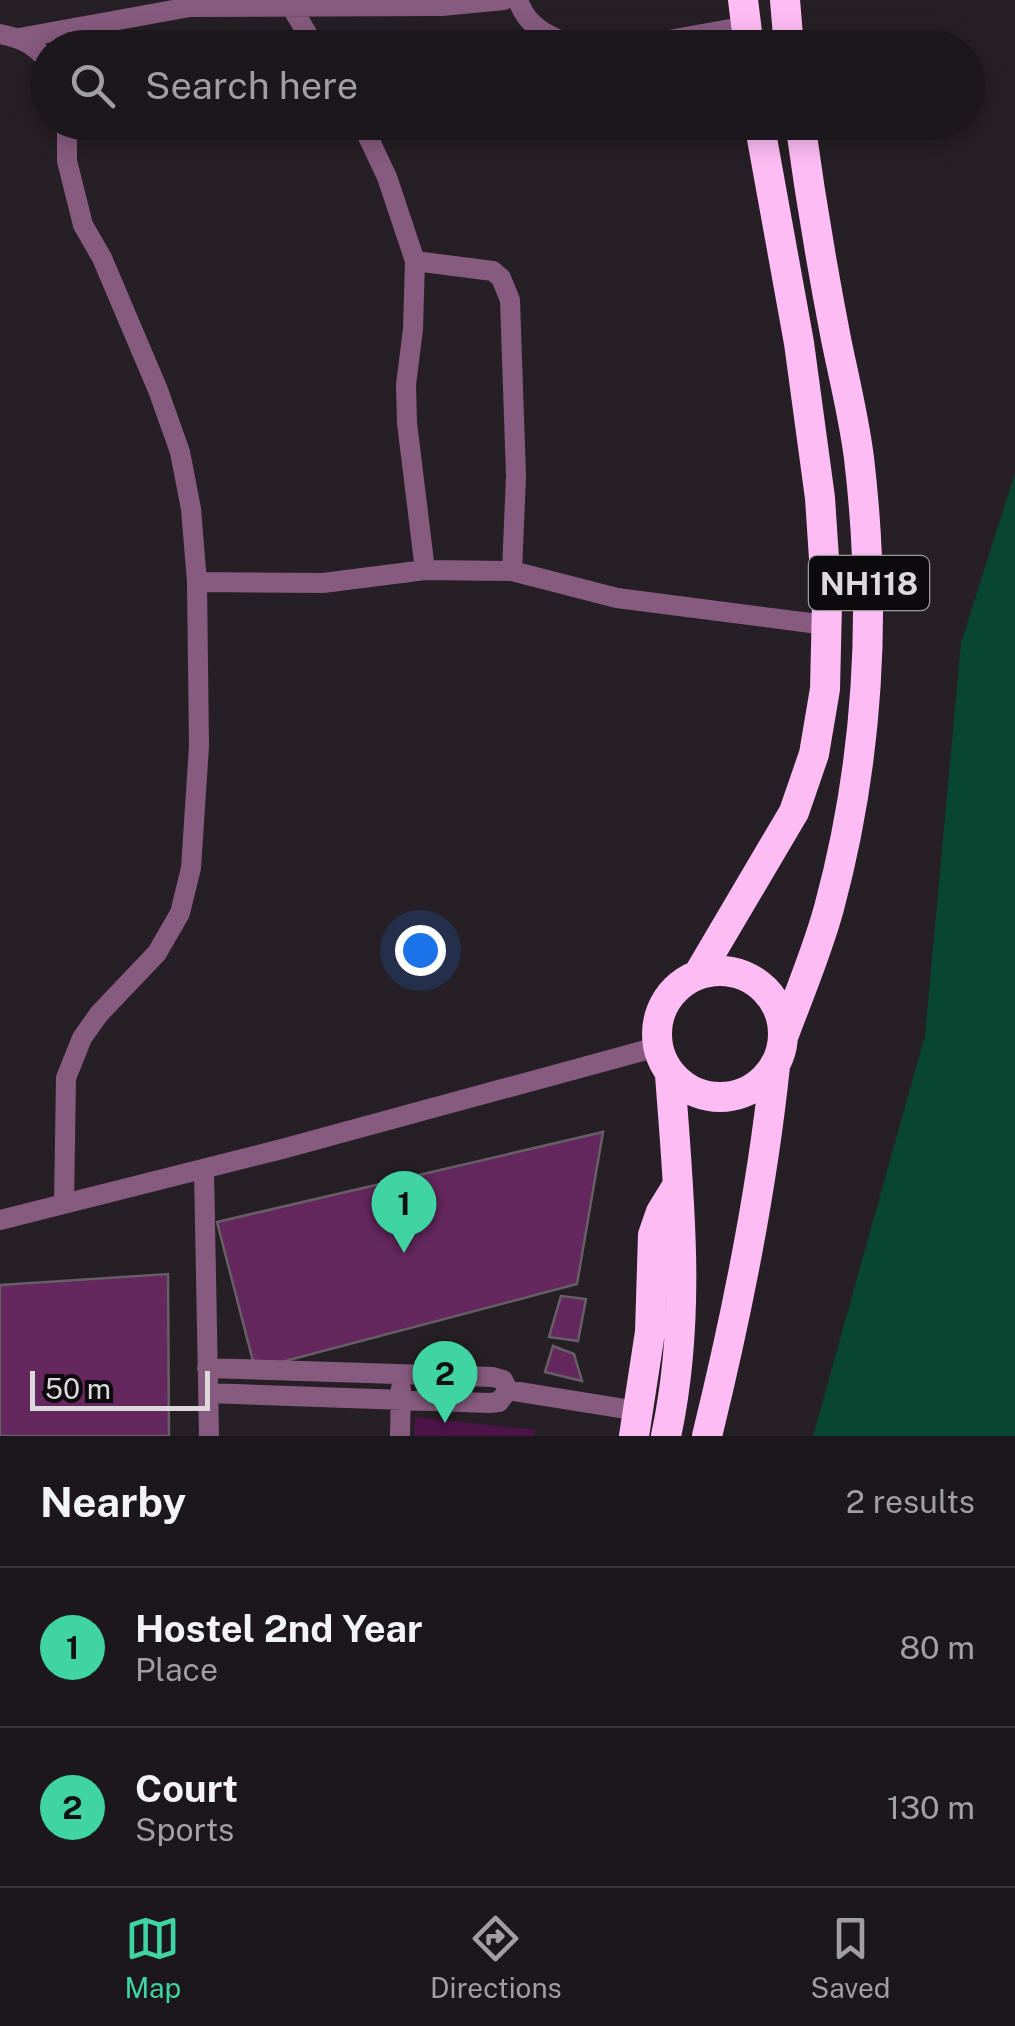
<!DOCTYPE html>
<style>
:root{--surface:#1c171c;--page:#252025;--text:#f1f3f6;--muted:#a09fa3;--line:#3a363b;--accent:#3fd4a2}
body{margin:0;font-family:"Public Sans",sans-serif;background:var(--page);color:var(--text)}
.scale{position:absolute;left:30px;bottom:25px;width:180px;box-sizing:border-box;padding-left:10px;border:5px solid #dcd8db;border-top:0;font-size:28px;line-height:35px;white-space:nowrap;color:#dcd8db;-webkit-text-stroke:8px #0d0a0d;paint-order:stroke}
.you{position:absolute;left:420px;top:950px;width:35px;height:35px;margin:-25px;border:8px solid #fff;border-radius:50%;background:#1a73e8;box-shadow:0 0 0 15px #1a73e833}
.badge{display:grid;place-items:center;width:65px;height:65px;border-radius:50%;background:var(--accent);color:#111;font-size:32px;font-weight:700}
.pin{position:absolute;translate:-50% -82px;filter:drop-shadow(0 2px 5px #0008)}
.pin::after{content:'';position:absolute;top:52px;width:35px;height:30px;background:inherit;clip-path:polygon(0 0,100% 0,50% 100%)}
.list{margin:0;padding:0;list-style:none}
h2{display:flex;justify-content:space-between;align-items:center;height:130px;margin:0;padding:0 40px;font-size:42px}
h2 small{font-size:32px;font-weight:400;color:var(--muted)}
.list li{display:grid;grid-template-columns:65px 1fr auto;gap:30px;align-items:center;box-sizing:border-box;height:160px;padding:0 40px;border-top:2px solid var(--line)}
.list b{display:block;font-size:38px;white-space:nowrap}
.list p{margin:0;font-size:32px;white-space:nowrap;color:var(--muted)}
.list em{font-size:32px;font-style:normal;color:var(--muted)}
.icon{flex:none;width:55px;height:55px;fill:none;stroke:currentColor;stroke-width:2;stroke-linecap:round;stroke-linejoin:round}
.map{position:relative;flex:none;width:1015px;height:1436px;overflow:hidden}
.search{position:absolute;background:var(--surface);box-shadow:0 5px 25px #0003;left:30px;right:30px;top:30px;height:110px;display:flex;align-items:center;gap:25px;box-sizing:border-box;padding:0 35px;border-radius:55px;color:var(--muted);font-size:38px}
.sheet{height:450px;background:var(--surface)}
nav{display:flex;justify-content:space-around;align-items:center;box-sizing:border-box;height:140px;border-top:2px solid var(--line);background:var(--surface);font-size:28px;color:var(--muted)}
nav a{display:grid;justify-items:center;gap:5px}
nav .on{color:var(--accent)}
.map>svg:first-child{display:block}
.green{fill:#4c1447}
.water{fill:#084632}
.building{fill:#64275e;stroke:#675f66;stroke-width:2.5}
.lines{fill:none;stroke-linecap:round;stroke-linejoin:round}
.street{stroke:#875b80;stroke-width:20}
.highway{stroke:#febcf4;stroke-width:30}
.labels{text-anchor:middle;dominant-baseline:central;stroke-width:10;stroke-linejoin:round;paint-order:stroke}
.shield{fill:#0d0a0d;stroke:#9e9a9d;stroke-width:2.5}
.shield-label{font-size:32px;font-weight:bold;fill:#dcd8db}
</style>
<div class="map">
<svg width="1015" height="1436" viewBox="0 0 1015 1436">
<rect width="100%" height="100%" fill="#261f25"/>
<path class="green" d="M415,1417L535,1430L534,1436H414Z"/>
<path class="water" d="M1015,473V1436H813L925,1035L961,643Z"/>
<path class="building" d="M603,1132L577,1284L255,1369L217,1222Z
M168,1274L169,1436H0V1285Z
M561,1296L586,1299L578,1341L549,1337Z
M553,1346L574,1354L582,1381L545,1372Z"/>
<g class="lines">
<path class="street" d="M518,0C528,30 553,38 581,48
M290,5L316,48
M0,34C21,38 34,44 48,61
M19,38L190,7L442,6L504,0
M624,48L747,26
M361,122L387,177L415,261L413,329L406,385L407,423L425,570
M415,261L493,271L501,278L510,300L516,476L512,571
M197,582L323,583L425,570L512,571L617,598L826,625
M204,1169L209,1436
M64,1204L66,1078L82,1038L99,1014L157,953L180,913L191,868L199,746L197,582L191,509L180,452L158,390L102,258L83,225L67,161V122
M0,1220L282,1149L657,1047
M207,1368L493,1377L503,1380L508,1390L499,1402L489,1403L208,1393
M508,1390L638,1411
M400,1436L401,1388"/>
<path class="highway" d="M743,0L749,48
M785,0L789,48
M657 1034a63 63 0 1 1 126 0a63 63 0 1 1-126 0Z
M699,973L794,812L814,754L825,689L827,604L820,498L799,343L759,122
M783,1037C799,994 817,952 829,908C869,760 877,610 859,458C854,418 844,378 836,339C822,267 810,195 800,122
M634,1436L650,1332L653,1235L661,1212L677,1186
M666,1436C692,1316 679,1196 670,1075
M707,1436C737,1314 762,1191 775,1066"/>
</g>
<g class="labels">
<rect class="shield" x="809" y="556" width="120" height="54" rx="8"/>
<g class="shield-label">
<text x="869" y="583">NH118</text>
</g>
</g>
</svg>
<div class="scale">50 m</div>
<div class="you"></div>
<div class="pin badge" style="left:404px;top:1253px">1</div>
<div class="pin badge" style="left:445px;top:1423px">2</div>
<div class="search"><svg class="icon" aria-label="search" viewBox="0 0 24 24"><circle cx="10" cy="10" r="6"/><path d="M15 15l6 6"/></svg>Search here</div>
</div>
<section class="sheet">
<h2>Nearby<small>2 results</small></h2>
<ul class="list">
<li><span class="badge">1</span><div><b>Hostel 2nd Year</b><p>Place</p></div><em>80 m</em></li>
<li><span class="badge">2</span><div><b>Court</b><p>Sports</p></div><em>130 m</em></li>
</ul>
</section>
<nav>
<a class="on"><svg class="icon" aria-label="map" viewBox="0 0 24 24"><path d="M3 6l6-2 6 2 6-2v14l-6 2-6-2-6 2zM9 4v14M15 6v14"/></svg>Map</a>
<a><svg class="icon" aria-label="directions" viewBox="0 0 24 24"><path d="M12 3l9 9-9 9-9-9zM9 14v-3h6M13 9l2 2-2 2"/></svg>Directions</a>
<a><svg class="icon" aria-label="saved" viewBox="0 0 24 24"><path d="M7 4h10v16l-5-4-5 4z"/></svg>Saved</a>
</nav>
